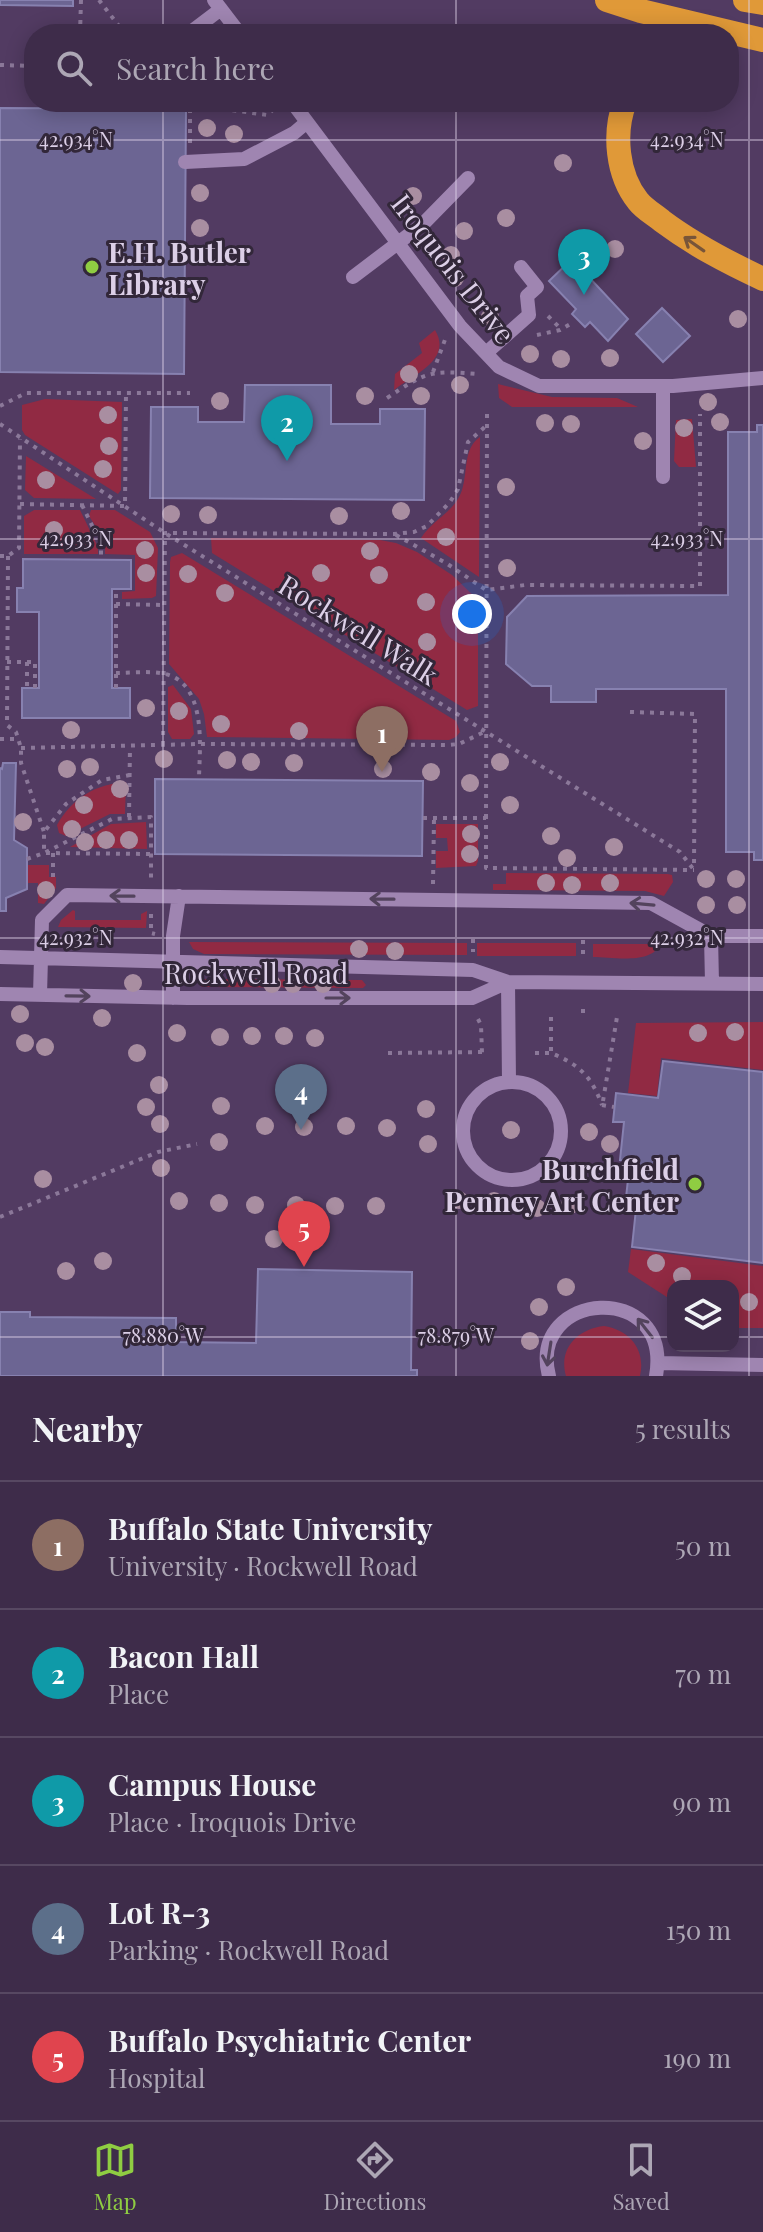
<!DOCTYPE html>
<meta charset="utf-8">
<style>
:root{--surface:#3e2c4a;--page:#493854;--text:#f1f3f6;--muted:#ada7b5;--line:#574862;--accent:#8fcd42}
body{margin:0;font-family:"Playfair Display",serif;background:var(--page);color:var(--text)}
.controls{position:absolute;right:24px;bottom:24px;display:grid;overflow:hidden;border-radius:16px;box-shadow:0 4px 20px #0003}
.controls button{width:72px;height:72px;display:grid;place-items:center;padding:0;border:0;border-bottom:2px solid var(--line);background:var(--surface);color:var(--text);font:40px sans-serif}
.you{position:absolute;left:472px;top:614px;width:28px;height:28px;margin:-20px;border:6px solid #fff;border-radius:50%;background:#1a73e8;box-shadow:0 0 0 12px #1a73e833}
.badge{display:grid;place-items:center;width:52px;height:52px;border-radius:50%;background:var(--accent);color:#fff;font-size:26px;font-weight:700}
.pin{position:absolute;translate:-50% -66px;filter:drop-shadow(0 2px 4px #0008)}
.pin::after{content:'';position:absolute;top:42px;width:28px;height:24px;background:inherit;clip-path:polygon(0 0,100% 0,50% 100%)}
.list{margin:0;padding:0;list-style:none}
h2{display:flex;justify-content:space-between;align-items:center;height:104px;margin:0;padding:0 32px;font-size:34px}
h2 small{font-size:26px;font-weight:400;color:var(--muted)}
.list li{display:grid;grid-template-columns:52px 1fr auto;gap:24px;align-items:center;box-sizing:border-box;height:128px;padding:0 32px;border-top:2px solid var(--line)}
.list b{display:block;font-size:30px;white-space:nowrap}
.list p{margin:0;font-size:26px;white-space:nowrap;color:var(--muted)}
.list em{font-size:26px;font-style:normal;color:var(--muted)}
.icon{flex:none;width:44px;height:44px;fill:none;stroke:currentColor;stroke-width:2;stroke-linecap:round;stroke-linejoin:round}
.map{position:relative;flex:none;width:763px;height:1376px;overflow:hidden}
.search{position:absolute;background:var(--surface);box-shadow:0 4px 20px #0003;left:24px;right:24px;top:24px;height:88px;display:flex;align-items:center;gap:20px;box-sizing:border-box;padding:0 28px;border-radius:32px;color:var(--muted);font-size:30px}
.sheet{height:744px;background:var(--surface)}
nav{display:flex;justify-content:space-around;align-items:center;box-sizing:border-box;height:112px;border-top:2px solid var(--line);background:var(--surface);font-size:22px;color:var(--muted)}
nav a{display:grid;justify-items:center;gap:4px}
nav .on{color:var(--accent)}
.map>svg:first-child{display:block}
.green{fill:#912a43}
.building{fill:#6c6593;stroke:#8781b0;stroke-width:2}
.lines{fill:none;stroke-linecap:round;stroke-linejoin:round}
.path{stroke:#8b7899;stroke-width:4;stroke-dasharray:4 6;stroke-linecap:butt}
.minor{stroke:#9f85b1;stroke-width:14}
.highway{stroke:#e09938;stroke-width:24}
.tree{fill:#a98ea1}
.oneway{stroke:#785539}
.oneway2{stroke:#53435d}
.ticks{fill:none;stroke:#dccfe7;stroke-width:2;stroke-opacity:0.45}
.poi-dot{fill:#8fcd42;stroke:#322739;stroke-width:3}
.labels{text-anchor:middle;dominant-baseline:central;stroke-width:6;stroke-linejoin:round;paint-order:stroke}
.poi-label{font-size:28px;font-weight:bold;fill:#dccfe7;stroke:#322739;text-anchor:start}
.street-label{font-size:28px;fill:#dccfe7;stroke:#322739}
.ticks-label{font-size:20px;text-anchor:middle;fill:#dccfe7;stroke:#322739;stroke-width:6;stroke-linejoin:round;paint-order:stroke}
</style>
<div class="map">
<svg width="763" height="1376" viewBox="0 0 763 1376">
<rect width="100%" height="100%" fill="#523b62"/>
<path class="green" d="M435,330C453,360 413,375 394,390L395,374L422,353L419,343Z
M498,384L552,397L617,398L638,407H512L499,398Z
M45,399L122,402L121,490L118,494L25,435L22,430V405Z
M692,419L696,467H679L674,461L676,420Z
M480,437L479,577L421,538C432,520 455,512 462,490C468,472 463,448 480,437Z
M26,456L96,499L34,498L25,490Z
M34,510H80L98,547V554H24V516Z
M91,510H115L150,532L158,548L156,596L152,598L122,599V592L135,591V555L105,554V541L89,516Z
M211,538L380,540L396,543L417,552L452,575L478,600V706L467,710L212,553Z
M182,553L456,721L460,732L456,737L449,740L207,737L204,714L199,699L169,664L170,562L171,557Z
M173,685L191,709L194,734L190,739H172L168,732V687Z
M126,782L125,814H110L66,836L59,833L57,825C72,798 96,784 126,782Z
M146,822L147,849L70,847L111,824Z
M436,824H478V861L476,866L436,868V851H448L447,838H436Z
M28,865H49V877H56V888L44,904L38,903V883H28Z
M506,873L668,874L672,875L673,882L664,896L645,891L493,890V884H506Z
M73,910L75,911V920H141V914L147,911L146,928L58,927L61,920Z
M189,942L467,943V955L204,954L193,949Z
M477,943H576V956H477Z
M593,944H660C652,965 612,957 593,957Z
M201,979L362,980L366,985L363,988L202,987L197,982Z
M763,1022V1070L661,1058L657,1096L628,1093L636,1023Z
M631,1249L763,1266V1328H733V1286H673V1301L628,1272Z
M604,1326C630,1330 646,1350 640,1376H566C558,1348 578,1329 604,1326Z"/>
<path class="building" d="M0,0H73V6L0,5Z
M0,108L186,109L184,374L0,372Z
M572,259L628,319L608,341L590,322L585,327L572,314L576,309L549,281Z
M662,308L690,336L663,362L636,334Z
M245,385H331V424H380V409H425L424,500L150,498L151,407H198V422H244Z
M757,425H763V860H754V852H726V689H596V702H551V686H532L506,664L507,617L527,596L728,595V432H757Z
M23,559L131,560V589H112V688H130V718H22V688H39V612H17V588H23Z
M3,763H16L14,840L27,848V889L6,898V911H0V768L2,769Z
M155,779L423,781L422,856L155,854Z
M663,1061L763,1072V1263L632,1247L636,1209L625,1207L630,1161L620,1160L624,1122H613L616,1093L658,1098Z
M258,1269L412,1272L411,1370H417V1376H0V1312H30V1317L176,1318V1342L256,1343Z"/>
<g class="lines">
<path class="path" d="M99,0L125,34
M80,34L81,0
M0,65L34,66
M173,102L267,115L275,108
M190,143V102
M548,316L561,329
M537,335L560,330L572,323
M433,372L446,337
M387,398C426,372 430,370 477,374
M0,406L26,393H190
M0,424L165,533L680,852L694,870
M20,504L125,506L126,393
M82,505L101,544V560
M396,535L446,563L486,590L525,585L700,586V414
M0,556H8L19,548L20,439
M8,556L7,725L16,732L21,748V763L44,832
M116,604L164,605
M7,662H35V688
M27,662V688
M116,673C130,673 146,671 160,673C207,679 200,744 199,777
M116,688V589
M630,712L695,714L694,867
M0,739H19
M163,745L165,533L394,534L414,532L427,526L450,502L458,489L468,442L487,425
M21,748L200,744L448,745L459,744L486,731
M130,775L102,780L66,804L44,832V853L112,819L151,817V879
M129,817L130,747
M423,818H486V868L694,870
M486,818L487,414
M53,853V877
M27,859L44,853L151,854
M433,884L434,818
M151,914V933L155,934
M473,939V952
M583,940V956
M583,1009V1017
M551,1017V1053C580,1065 591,1076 602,1105
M478,1019L481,1025L482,1053
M388,1053L488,1052
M535,1053H551
M603,1101L617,1017
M602,1105L614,1107
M0,1217L158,1152L197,1144"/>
<path class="minor" d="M214,0L240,34
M188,34L221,9
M292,102L460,326L499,367L539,386H673L763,378
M185,162L244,159L294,133L307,122
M353,277L423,224L468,178
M486,353L529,315L527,296L537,287L521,267
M663,386V477
M711,936L712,983
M0,957L473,970L508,982L763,984
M508,982L509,1082
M0,994L188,998H472L508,982
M40,995L42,920L67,895L651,903L711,936H763
M173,998V936L179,896
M463 1131a49 49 0 1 1 98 0a49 49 0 1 1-98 0Z
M659,1363L763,1365
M549,1376C527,1290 673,1280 656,1376"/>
<path class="highway" d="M607,0L641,11L763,40
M745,0L763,3
M625,102C613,133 617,175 638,201C644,209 655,215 662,221C694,245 727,262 763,279"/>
</g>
<g class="tree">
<circle cx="207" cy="128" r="9"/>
<circle cx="234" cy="134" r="9"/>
<circle cx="563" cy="163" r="9"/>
<circle cx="200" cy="193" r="9"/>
<circle cx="413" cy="196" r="9"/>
<circle cx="506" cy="218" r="9"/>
<circle cx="200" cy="228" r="9"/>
<circle cx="464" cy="231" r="9"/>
<circle cx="615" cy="249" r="9"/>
<circle cx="451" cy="255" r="9"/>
<circle cx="455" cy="278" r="9"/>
<circle cx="490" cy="317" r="9"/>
<circle cx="738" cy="319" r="9"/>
<circle cx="530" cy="354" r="9"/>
<circle cx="610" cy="358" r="9"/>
<circle cx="561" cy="359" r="9"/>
<circle cx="409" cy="374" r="9"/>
<circle cx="460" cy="385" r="9"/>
<circle cx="365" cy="396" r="9"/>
<circle cx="421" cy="396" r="9"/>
<circle cx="220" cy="401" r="9"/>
<circle cx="708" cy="402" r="9"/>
<circle cx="108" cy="415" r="9"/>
<circle cx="720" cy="422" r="9"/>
<circle cx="545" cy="423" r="9"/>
<circle cx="571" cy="424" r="9"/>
<circle cx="684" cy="428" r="9"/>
<circle cx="643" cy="441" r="9"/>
<circle cx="109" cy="446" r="9"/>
<circle cx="103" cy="469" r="9"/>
<circle cx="46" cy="480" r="9"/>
<circle cx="506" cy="487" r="9"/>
<circle cx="401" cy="511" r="9"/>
<circle cx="171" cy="514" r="9"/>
<circle cx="208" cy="515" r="9"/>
<circle cx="339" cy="516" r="9"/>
<circle cx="54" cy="530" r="9"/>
<circle cx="446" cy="537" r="9"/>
<circle cx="145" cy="550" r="9"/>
<circle cx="370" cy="551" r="9"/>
<circle cx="507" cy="568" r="9"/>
<circle cx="146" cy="573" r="9"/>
<circle cx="321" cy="573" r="9"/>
<circle cx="188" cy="574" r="9"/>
<circle cx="379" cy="575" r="9"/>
<circle cx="225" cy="593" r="9"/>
<circle cx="426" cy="602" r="9"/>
<circle cx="427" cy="642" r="9"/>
<circle cx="146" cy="708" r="9"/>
<circle cx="179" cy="711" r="9"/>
<circle cx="221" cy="724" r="9"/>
<circle cx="71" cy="730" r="9"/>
<circle cx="299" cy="731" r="9"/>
<circle cx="164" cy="759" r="9"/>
<circle cx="227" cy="760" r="9"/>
<circle cx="251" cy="762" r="9"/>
<circle cx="500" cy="762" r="9"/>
<circle cx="294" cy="763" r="9"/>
<circle cx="90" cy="767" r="9"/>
<circle cx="67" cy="769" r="9"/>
<circle cx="383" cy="769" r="9"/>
<circle cx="431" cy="772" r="9"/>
<circle cx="470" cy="783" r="9"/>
<circle cx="120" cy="789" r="9"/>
<circle cx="84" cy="805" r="9"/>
<circle cx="510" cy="805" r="9"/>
<circle cx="23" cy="822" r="9"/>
<circle cx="72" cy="829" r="9"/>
<circle cx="471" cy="834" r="9"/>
<circle cx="551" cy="836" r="9"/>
<circle cx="106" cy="840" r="9"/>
<circle cx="129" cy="840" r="9"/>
<circle cx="85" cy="842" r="9"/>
<circle cx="614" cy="847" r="9"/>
<circle cx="470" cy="854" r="9"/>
<circle cx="567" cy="858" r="9"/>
<circle cx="706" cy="879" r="9"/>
<circle cx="736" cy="879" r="9"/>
<circle cx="546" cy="883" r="9"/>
<circle cx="610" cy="883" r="9"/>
<circle cx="572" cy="885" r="9"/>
<circle cx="46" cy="890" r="9"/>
<circle cx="706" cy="905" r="9"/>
<circle cx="737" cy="905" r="9"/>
<circle cx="359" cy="949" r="9"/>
<circle cx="395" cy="951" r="9"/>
<circle cx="133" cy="983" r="9"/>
<circle cx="272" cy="984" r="9"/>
<circle cx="293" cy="984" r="9"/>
<circle cx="323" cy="984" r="9"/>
<circle cx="20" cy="1014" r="9"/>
<circle cx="102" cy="1018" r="9"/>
<circle cx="735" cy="1032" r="9"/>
<circle cx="177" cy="1033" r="9"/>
<circle cx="698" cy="1033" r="9"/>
<circle cx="252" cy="1036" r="9"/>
<circle cx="284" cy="1036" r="9"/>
<circle cx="220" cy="1037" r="9"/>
<circle cx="315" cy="1038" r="9"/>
<circle cx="25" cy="1043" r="9"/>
<circle cx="45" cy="1047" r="9"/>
<circle cx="137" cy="1053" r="9"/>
<circle cx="159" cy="1085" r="9"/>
<circle cx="221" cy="1106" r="9"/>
<circle cx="146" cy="1107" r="9"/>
<circle cx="426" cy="1109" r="9"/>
<circle cx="160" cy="1124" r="9"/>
<circle cx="265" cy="1126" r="9"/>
<circle cx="346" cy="1126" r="9"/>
<circle cx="304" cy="1127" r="9"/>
<circle cx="387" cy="1128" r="9"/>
<circle cx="511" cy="1130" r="9"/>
<circle cx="589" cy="1132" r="9"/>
<circle cx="219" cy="1142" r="9"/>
<circle cx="428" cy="1144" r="9"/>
<circle cx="610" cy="1144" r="9"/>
<circle cx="161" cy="1168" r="9"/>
<circle cx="43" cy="1179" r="9"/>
<circle cx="459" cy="1200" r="9"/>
<circle cx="179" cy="1201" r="9"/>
<circle cx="494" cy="1201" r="9"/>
<circle cx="219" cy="1203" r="9"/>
<circle cx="255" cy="1205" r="9"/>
<circle cx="296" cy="1205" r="9"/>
<circle cx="335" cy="1206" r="9"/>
<circle cx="376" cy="1206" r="9"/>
<circle cx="569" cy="1206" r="9"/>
<circle cx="537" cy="1208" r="9"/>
<circle cx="274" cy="1239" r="9"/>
<circle cx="103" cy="1261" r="9"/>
<circle cx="656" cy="1263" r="9"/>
<circle cx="66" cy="1271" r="9"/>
<circle cx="682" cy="1276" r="9"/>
<circle cx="566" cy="1287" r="9"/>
<circle cx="749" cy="1302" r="9"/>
<circle cx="539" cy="1307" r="9"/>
<circle cx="530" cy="1341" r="9"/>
</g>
<defs><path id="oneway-shaft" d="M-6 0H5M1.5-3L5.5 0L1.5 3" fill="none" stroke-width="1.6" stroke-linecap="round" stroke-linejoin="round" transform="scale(2)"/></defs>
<use class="oneway" href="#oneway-shaft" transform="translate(694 244) rotate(-145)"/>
<g class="oneway2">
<use href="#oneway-shaft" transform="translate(122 896) rotate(-179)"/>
<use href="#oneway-shaft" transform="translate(382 899) rotate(-179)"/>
<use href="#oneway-shaft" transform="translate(642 904) rotate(-175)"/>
<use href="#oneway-shaft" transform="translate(78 996) rotate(1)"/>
<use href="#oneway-shaft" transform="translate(338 998)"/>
<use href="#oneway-shaft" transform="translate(645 1328) rotate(-128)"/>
<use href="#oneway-shaft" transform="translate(549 1354) rotate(99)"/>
</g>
<path class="ticks" d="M163,0V34M456,0V34M749,0V1376M163,102V1376M456,102V1376M0,140H763M0,539H763M0,938H763M0,1337H673M733,1337H763"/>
<g class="poi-dot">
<circle cx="92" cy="267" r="8"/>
<circle cx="695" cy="1184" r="8"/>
</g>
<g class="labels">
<g class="poi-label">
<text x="108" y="251">E.H. Butler<tspan x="108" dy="32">Library</tspan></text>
<text x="679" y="1168" text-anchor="end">Burchfield<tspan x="679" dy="32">Penney Art Center</tspan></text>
</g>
<g class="street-label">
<text transform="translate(454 268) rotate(52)">Iroquois Drive</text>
<text transform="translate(359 629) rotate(32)">Rockwell Walk</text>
<text x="256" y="972">Rockwell Road</text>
</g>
</g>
<g class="ticks-label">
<text x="76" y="147">42.934°N</text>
<text x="687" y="147">42.934°N</text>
<text x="76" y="546">42.933°N</text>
<text x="687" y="546">42.933°N</text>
<text x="76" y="945">42.932°N</text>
<text x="687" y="945">42.932°N</text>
<text x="163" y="1343">78.880°W</text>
<text x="456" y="1343">78.879°W</text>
</g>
</svg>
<div class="controls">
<button><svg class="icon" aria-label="layers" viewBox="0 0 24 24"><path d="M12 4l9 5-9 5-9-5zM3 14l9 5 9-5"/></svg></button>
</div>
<div class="you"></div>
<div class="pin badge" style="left:382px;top:772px;background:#8d6e63">1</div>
<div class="pin badge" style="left:287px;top:461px;background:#0f9aa8">2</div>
<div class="pin badge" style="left:584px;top:295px;background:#0f9aa8">3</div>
<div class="pin badge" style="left:301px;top:1130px;background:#5c6f8a">4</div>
<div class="pin badge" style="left:304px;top:1267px;background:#e0444e">5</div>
<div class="search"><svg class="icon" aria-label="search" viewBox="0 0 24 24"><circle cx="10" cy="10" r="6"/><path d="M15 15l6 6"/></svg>Search here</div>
</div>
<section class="sheet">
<h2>Nearby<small>5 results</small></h2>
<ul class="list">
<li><span class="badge" style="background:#8d6e63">1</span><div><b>Buffalo State University</b><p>University · Rockwell Road</p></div><em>50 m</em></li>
<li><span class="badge" style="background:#0f9aa8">2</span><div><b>Bacon Hall</b><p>Place</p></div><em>70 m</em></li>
<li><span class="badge" style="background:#0f9aa8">3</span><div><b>Campus House</b><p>Place · Iroquois Drive</p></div><em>90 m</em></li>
<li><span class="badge" style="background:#5c6f8a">4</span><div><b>Lot R-3</b><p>Parking · Rockwell Road</p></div><em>150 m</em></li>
<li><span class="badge" style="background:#e0444e">5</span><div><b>Buffalo Psychiatric Center</b><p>Hospital</p></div><em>190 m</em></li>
</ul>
</section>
<nav>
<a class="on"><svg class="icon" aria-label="map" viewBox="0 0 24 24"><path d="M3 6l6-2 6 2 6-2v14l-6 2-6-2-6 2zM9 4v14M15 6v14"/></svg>Map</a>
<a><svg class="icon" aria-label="directions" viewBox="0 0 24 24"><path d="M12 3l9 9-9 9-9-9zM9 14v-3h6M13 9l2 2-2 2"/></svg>Directions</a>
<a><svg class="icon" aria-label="saved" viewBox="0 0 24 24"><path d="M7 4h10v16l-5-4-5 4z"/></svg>Saved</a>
</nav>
